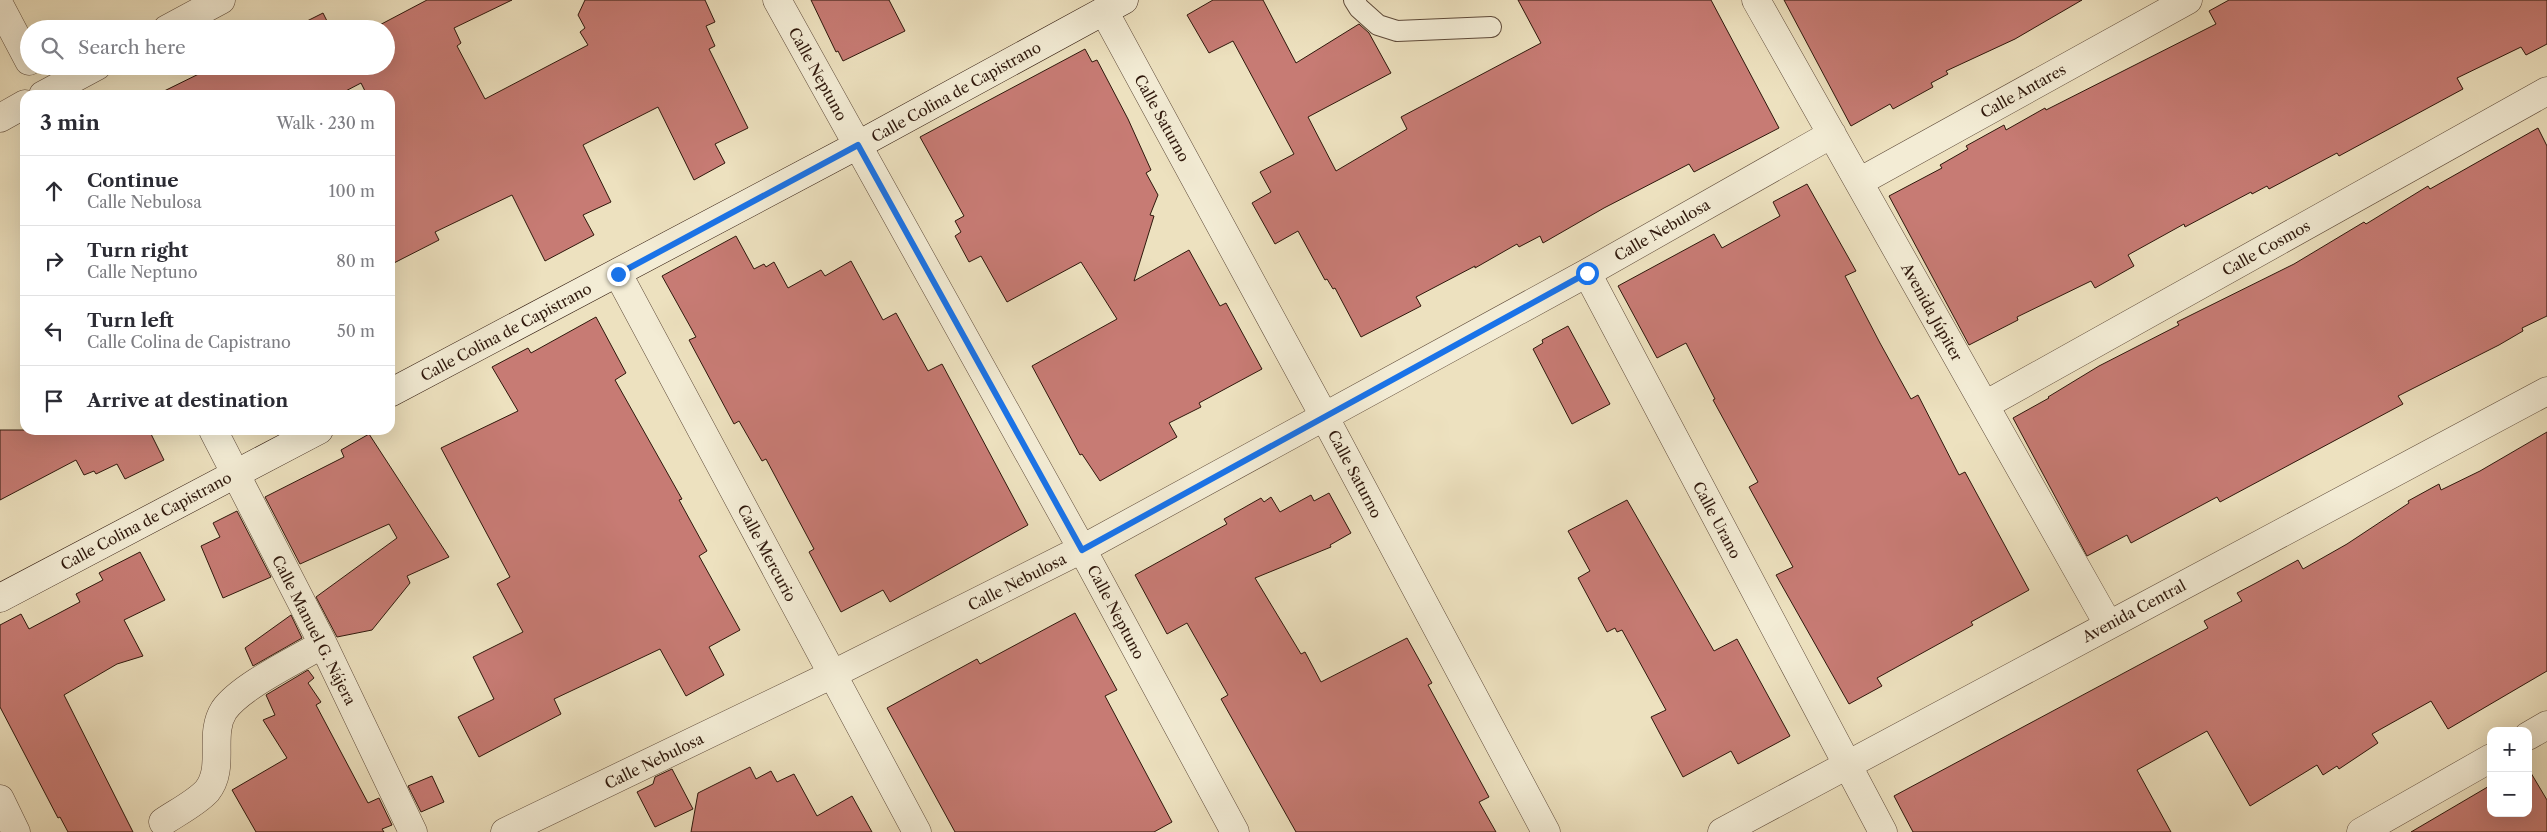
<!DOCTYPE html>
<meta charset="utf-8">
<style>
:root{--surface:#fff;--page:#f7f7f7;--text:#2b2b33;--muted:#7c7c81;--line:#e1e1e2}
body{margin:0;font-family:"Libre Caslon Text",serif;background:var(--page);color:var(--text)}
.controls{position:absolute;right:15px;bottom:15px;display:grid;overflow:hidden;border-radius:10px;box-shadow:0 5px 20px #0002}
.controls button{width:45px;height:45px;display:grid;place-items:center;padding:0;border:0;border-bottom:1px solid var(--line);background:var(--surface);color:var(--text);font:25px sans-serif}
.stop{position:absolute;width:15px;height:15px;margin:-11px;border:4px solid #1a73e8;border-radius:50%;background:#fff}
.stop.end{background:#1a73e8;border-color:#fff;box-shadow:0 1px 5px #0008}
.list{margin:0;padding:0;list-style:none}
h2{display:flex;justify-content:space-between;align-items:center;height:65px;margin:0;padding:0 20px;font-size:21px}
h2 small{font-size:16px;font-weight:400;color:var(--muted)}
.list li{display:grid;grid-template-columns:32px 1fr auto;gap:15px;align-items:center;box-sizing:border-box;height:70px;padding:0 20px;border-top:1px solid var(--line)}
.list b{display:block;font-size:19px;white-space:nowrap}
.list p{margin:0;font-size:16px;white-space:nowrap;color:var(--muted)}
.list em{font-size:16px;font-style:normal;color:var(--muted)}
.icon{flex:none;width:28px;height:28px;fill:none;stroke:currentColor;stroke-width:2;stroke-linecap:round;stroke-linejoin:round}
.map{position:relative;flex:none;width:2547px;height:832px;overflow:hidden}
.search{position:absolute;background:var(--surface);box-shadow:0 5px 20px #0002;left:20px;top:20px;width:375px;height:55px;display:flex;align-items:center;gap:12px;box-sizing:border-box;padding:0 18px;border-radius:28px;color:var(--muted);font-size:19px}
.panel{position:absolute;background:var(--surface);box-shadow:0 5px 20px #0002;left:20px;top:90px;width:375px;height:345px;border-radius:15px}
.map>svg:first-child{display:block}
.building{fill:#c77b74;stroke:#2f180c}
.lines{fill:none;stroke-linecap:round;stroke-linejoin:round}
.service-casing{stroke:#5e4a39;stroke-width:22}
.minor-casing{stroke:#5e4a39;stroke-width:29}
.tertiary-casing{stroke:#5e4a39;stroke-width:29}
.secondary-casing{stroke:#2f180c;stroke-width:29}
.service{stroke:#f3ecd5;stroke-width:20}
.minor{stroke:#f3ecd5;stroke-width:28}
.tertiary{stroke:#f3ecd5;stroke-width:28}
.secondary{stroke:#f3ecd5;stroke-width:28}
.route{stroke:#1a73e8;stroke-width:6}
.labels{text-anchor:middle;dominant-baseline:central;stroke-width:4;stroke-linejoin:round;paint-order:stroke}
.street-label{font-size:15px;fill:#2f180c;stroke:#f3ecd5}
</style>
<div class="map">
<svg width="2547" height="832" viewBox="0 0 2547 832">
<rect width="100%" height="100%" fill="#ede1bf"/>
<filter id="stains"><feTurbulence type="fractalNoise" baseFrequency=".004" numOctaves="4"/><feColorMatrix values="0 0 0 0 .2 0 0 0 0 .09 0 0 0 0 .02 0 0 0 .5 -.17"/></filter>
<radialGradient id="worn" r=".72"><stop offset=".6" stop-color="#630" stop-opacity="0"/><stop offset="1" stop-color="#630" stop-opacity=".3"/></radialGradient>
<path class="building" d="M427,0H512L454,28L461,43L457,46L485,99L588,45L580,32L585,28L578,15L585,0H705L715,22L706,26L715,46L709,49L748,128L715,144L725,163L694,180L658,107L583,145L611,202L583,215L594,235L545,261L512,195L435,232L439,240L390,265V95H367L361,83L338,95H156L215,66H386V29H372Z
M811,0H889L905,31L843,61L838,51L836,52Z
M1213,0H1263L1296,63L1359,24L1369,33L1391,73L1308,117L1336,171L1407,129L1401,117L1541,43L1518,0H1711L1779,128L1694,172L1689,164L1604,208L1543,243L1540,236L1519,247L1517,244L1475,268V266L1416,297L1421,306L1361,337L1335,288L1333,289L1327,279L1325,280L1298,231L1275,244L1252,203L1271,192L1260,172L1294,154L1233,41L1209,53L1187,15Z
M1784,0H2082L2015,39L1946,71L1948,74L1931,83L1933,87L1893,109L1890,104L1851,126Z
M2229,0H2547V44L2526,55L2521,47L2457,78L2463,89L2339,156L2337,153L2269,189L2267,186L2252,194L2251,192L2185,227L2184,224L2128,255L2134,266L2095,288L2091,281L2017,317L2018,320L1969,345L1889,196L1942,168L1940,165L1968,149L1966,146L2004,125L2006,130L2045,108L2046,110L2216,24L2209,11Z
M323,13L331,29H291Z
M1085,49L1092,62L1097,60L1128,119L1151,170L1146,173L1158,195L1150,215L1154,216L1134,281L1189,250L1220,306L1226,303L1262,369L1199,403L1201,407L1169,423L1177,437L1100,481L1082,454L1080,455L1032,366L1117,319L1081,262L1007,302L981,256L969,262L955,236L961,232L955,221L964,216L920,137Z
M2538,128L2547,146V316L2522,328L2523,331L2499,345L2398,396L2403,404L2220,502L2217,497L2131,543L2127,535L2087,556L2013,418L2049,398L2048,397L2099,366L2179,325L2177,322L2294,264L2364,222L2366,224L2428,186L2430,189Z
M1807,184L1856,271L1845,276L1880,343L1911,399L1918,395L1959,475L1965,472L2029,590L1971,622L1973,625L1877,678L1882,686L1849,704L1776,575L1793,567L1749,487L1758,482L1713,400L1715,399L1686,343L1657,358L1618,286L1714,234L1722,248L1780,216L1773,202Z
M736,236L754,269L764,264L766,267L774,262L788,288L821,270L825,276L851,261L883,320L896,313L928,371L942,364L1028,525L890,602L883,590L841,612L809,552L814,549L766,459L762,461L739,421L734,424L689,340L696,337L662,276Z
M596,317L626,373L615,380L682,499L679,500L707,551L699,556L740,630L709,647L724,675L686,696L660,649L554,699L561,714L479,757L458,717L494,699L473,657L523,632L497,584L510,577L441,448L518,411L492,367L528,348L531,353Z
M1568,326L1610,404L1572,424L1533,349L1543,343L1542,340Z
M0,430H149L164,460L125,479L117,464L96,474L94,471L84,475L76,460L0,500Z
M2547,432V671L2448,729L2431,701L2372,734L2378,743L2339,769L2337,766L2323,775L2317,765L2250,806L2207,731L2137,770L2171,832H1913L1894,796L2208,628L2204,621L2242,601L2237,593L2256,583L2298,560L2303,569L2347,544L2409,503L2408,501L2439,484L2441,490L2480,471Z
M369,434L449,557L407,576L410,583L372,630L337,637L316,597L397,538L389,524L300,564L265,497L344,457L341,450Z
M1329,493L1351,533L1330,545L1331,547L1255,578L1301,654L1305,652L1321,682L1407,638L1432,683L1428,685L1489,797L1479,802L1496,832H1296L1221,699L1228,695L1187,623L1167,634L1135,575L1227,524L1224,519L1261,498L1264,502L1271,497L1280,512L1311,495L1314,501Z
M1627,500L1714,651L1737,639L1790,736L1738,764L1731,751L1683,777L1651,717L1666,710L1622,630L1617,632L1615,628L1607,632L1578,578L1590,571L1568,531Z
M237,511L271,577L223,598L201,546L220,537L213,523Z
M140,552L165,600L124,620L143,656L117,664L64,695L133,832H68L60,817L58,818L0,707V625L21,614L29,629L80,602L76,594L103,580L99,573Z
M1075,613L1117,690L1105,696L1172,822L1154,832H955L887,708L977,659L980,664Z
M291,615L302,638L253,666L245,648Z
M308,670L314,678L308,683L321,702L316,705L368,803L379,798L392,825L382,829L384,832H256L232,790L287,758L263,720L275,715L266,695Z
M750,767L756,779L771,771L777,782L794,774L817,816L852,796L872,832H691L698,793Z
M2528,768L2547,800V832H2411L2491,785V813H2528Z
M672,769L693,809L655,827L637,792L653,784L655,777Z
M432,776L444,802L421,812L408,786Z"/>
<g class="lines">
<g class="service-casing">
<path id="service" d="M1354,0L1359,8L1378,25L1397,31L1491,27"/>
</g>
<g class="minor-casing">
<path id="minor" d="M777,0L1082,549L1235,832
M1756,0L2108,624
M0,6L29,61
M1104,11L1324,416L1546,832
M167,29L221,0
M43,95L97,66
M0,118L25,104
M1859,182L2188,0
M1587,273L1883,832
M618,274L917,832
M1985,405L2547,91
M213,430L323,644L413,832
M2528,736L2547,725
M0,799L16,832
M163,822C176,813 196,803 207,791C226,767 208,735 224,710C241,686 296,660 323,644
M505,832L831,675L1082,549L1587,273L1832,134
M2361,832L2491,758"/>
</g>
<g class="tertiary-casing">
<path id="tertiary" d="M1722,832L2547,391"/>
</g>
<g class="secondary-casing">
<path id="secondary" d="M390,393L858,145L1124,0
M0,598L319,430"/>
</g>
<use href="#service" class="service"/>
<use href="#minor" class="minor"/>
<use href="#tertiary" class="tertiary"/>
<use href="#secondary" class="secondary"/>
</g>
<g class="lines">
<path class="route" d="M618,274L858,145L1082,550L1587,273"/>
</g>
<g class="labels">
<g class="street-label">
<text transform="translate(818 74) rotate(61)">Calle Neptuno</text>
<text transform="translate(2023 91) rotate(-29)">Calle Antares</text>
<text transform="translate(956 92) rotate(-29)">Calle Colina de Capistrano</text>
<text transform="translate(1162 118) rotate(61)">Calle Saturno</text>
<text transform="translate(1662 230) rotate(-30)">Calle Nebulosa</text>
<text transform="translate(2266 248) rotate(-29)">Calle Cosmos</text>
<text transform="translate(1932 312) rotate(61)">Avenida Júpiter</text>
<text transform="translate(506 332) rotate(-28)">Calle Colina de Capistrano</text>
<text transform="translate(1355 474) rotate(62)">Calle Saturno</text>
<text transform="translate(1717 520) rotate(62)">Calle Urano</text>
<text transform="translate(146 521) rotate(-28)">Calle Colina de Capistrano</text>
<text transform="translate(767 553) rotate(62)">Calle Mercurio</text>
<text transform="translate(1017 582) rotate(-27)">Calle Nebulosa</text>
<text transform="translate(2134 611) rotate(-28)">Avenida Central</text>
<text transform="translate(1116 612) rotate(62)">Calle Neptuno</text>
<text transform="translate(314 630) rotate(63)">Calle Manuel G. Nájera</text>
<text transform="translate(654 761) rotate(-26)">Calle Nebulosa</text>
</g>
</g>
<rect width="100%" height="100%" filter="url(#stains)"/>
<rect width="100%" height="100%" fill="url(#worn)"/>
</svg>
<div class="controls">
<button>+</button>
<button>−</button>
</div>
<div class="stop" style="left:1587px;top:273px"></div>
<div class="stop end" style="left:618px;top:274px"></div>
<div class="search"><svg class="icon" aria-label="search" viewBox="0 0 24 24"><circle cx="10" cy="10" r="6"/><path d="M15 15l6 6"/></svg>Search here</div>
<section class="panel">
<h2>3 min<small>Walk · 230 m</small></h2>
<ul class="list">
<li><svg class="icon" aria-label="ahead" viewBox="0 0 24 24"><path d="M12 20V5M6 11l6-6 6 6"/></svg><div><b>Continue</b><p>Calle Nebulosa</p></div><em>100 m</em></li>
<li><svg class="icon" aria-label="right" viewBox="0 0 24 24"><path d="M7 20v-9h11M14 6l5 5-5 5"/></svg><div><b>Turn right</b><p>Calle Neptuno</p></div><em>80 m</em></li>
<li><svg class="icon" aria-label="left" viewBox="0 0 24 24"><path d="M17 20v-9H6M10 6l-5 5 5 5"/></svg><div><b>Turn left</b><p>Calle Colina de Capistrano</p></div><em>50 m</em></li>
<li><svg class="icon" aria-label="arrive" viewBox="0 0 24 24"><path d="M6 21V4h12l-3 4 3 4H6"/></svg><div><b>Arrive at destination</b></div></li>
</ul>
</section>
</div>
